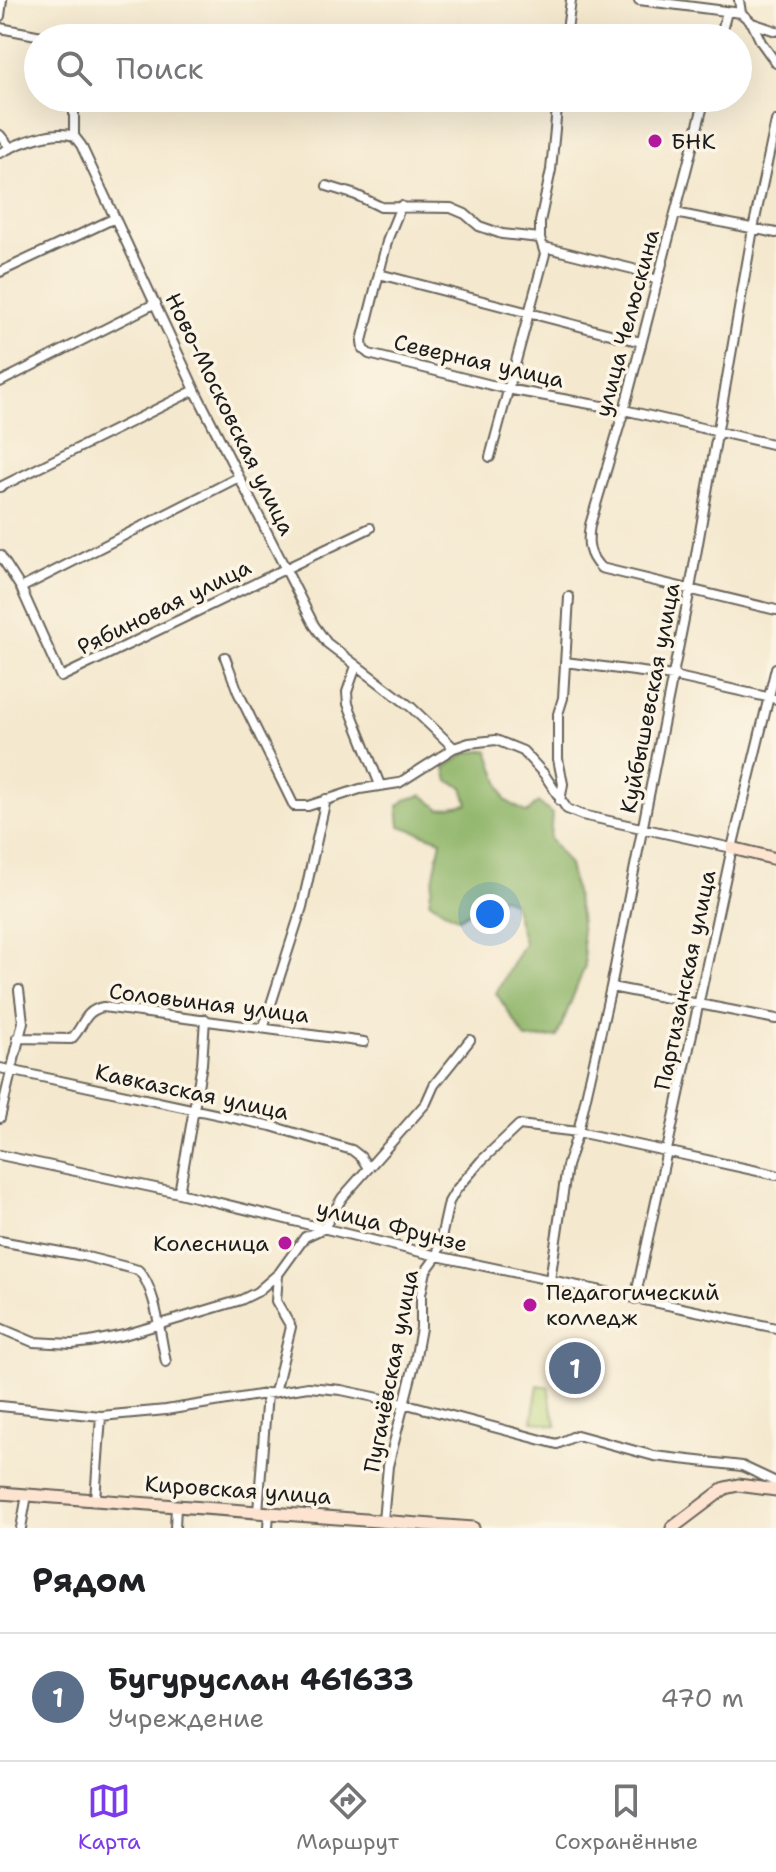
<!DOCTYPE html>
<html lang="ru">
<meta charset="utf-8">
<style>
:root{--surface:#fff;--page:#f2f2f2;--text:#202124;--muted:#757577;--line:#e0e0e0;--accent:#7c3aed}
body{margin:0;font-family:"Shantell Sans",sans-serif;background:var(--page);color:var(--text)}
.you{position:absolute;left:490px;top:914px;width:28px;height:28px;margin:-20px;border:6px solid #fff;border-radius:50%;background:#1a73e8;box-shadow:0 0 0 12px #1a73e833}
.badge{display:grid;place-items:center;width:52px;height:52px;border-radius:50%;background:var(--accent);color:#fff;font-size:26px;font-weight:700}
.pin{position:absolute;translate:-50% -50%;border:4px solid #fff;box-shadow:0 2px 8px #0006}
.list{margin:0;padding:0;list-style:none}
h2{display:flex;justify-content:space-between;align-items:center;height:104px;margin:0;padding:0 32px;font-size:34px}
h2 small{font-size:26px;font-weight:400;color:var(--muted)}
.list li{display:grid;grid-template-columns:52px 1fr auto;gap:24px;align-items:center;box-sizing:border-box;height:128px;padding:0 32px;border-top:2px solid var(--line)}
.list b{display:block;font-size:30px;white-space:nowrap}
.list p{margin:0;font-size:26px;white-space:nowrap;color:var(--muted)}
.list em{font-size:26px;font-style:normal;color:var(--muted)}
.icon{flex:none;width:44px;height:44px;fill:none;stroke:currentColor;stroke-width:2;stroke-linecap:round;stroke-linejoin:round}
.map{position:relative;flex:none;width:776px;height:1528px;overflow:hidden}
.search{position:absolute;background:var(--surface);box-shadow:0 8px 32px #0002;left:24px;right:24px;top:24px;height:88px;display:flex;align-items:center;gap:20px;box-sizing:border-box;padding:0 28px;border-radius:44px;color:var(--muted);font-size:30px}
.sheet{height:232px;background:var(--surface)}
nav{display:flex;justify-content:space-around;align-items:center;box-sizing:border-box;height:112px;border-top:2px solid var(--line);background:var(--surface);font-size:22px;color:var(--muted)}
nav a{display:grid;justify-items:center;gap:4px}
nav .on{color:var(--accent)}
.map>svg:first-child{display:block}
.green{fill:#b6d47a;stroke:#69784b;stroke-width:2}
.forest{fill:#90b66a;stroke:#566943;stroke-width:2}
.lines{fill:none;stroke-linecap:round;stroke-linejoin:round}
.street-casing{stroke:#68635a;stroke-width:12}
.secondary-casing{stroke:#68635a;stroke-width:15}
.street{stroke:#fff;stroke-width:8}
.secondary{stroke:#fde4d0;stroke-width:11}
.poi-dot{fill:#b5179e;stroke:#fcf5e5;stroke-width:3}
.labels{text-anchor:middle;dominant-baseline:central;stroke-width:7;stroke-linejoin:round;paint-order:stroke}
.poi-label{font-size:22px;fill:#1c1c1c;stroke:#fcf5e5;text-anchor:start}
.street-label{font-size:22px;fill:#1c1c1c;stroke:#fcf5e5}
</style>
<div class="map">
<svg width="776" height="1528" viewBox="0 0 776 1528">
<rect width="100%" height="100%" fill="#fcf5e5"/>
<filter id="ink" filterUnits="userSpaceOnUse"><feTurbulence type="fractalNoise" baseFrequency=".0125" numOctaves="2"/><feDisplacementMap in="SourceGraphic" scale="16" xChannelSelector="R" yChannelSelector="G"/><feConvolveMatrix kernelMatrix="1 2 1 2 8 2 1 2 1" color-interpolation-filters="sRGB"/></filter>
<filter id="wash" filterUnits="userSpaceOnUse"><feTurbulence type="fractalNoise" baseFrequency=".006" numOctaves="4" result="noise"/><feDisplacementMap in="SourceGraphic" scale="32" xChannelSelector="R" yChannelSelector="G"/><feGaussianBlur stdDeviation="1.8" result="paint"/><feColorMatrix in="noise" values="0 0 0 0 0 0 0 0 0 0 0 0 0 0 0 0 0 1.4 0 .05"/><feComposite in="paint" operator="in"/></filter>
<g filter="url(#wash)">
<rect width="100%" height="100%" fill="#f4e8ce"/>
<path class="green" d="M538,1385L549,1387L551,1406L557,1426L532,1421Z"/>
<path class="forest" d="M488,750L505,800L527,813L538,802L552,814L550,839L569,865L580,915L585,966L557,1037L526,1039L496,993L524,943L513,903L502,897L458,918L429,901L441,840L400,826L398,806L405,800L423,795L440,809L468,804L463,787L448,781L445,768L467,753Z"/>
</g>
<g filter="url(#ink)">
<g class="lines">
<g class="street-casing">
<path id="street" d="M639,0L741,13
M739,0L741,13L752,23L761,42L776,63
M0,16L2,0
M752,23L776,31
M0,28L52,38
M566,38L571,0
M720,38L727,12
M705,98L624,410L590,525C587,543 588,555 601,568L776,610
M0,135L10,147
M74,136L81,145L195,390L314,625L327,643L411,707L454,748
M74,136V98
M0,153C19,143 53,129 74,136
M327,186L356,195L381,207L451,208L465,214L479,226L502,234L540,238
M401,206L388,238L362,341L363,349L369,354L507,389L624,410L776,445
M675,213L776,233
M544,247L633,269L658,281
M0,272L115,218
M379,274L641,342
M0,382L156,303
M490,457L545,254L540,238V222L551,170L558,98
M0,487L195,390
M0,555L21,588L61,677L370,528
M21,588L239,477
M225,657L238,692L294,806H308L360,789L399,783L454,748L469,743L496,740L523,751L544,774L567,809L582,815L732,848
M565,662L673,676L776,699
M356,666L347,692L348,704L380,785
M560,801L563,784L558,759V714L563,698L569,597
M611,987L776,1019
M264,1026L302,907L326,799
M17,1038L71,1039C84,1027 83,1011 103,1007L364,1042
M0,1068L271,1126L352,1150L361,1157L368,1168
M0,1118L23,1022L19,990
M0,1155L179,1193L437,1256L776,1328
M179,1193L202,1064L205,1019
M0,1241L83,1256L138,1270C156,1287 160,1336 166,1362
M550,1280L567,1166L578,1132L611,987L690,589L753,229L776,121
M635,1299L732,848L776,668
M0,1328L33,1342L72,1344L90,1342L124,1335L241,1300L257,1292L279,1273L305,1237L324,1228L342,1198L426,1103L434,1085L470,1040
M275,1392L291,1327L276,1301L278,1275
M0,1406L101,1416L166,1410L308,1387L341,1390L403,1403L557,1444L577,1435L654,1456L742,1466L776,1482
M95,1500L101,1416
M258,1512L267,1393
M383,1521L388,1466L415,1361L421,1328V1294L426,1271L437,1256L449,1202L456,1190L481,1161L519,1125L578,1132L776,1175
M21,1528L27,1495
M175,1528L176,1506
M268,1528L269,1513"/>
</g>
<g class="secondary-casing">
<path id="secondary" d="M732,848L776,859
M0,1493L473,1528
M672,1528L725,1488L738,1485L776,1490"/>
</g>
<use href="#street" class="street"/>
<use href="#secondary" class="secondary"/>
</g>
</g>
<g class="poi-dot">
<circle cx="655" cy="141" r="8"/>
<circle cx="285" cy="1243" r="8"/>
<circle cx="530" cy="1305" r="8"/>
</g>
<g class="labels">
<g class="poi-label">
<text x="671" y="141">БНК</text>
<text x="269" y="1243" text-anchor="end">Колесница</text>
<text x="546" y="1292">Педагогический<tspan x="546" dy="25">колледж</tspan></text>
</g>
<g class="street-label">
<text transform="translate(627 323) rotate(-75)">улица Челюскина</text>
<text transform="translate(479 361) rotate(13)">Северная улица</text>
<text transform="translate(230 414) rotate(64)">Ново-Московская улица</text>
<text transform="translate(164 607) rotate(-26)">Рябиновая улица</text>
<text transform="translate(650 698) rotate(-79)">Куйбышевская улица</text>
<text transform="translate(685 980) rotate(-78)">Партизанская улица</text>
<text transform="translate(209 1003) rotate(7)">Соловьиная улица</text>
<text transform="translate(192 1092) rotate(12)">Кавказская улица</text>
<text transform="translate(392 1226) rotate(14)">улица Фрунзе</text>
<text transform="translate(391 1371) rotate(-79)">Пугачёвская улица</text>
<text transform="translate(238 1490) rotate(4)">Кировская улица</text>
</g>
</g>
</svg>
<div class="you"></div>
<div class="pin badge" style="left:575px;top:1368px;background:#5c6f8a">1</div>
<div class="search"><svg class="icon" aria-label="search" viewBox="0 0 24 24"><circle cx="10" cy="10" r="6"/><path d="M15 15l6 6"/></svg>Поиск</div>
</div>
<section class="sheet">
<h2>Рядом<small></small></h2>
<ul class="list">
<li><span class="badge" style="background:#5c6f8a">1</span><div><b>Бугуруслан 461633</b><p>Учреждение</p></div><em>470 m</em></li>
</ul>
</section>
<nav>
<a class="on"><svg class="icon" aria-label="map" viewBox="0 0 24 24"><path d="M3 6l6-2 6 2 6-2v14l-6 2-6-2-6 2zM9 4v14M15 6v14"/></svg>Карта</a>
<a><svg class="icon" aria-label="directions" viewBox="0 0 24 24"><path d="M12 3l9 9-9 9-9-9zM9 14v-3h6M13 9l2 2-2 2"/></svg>Маршрут</a>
<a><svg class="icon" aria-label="saved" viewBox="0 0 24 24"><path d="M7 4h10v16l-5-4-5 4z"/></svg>Сохранённые</a>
</nav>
